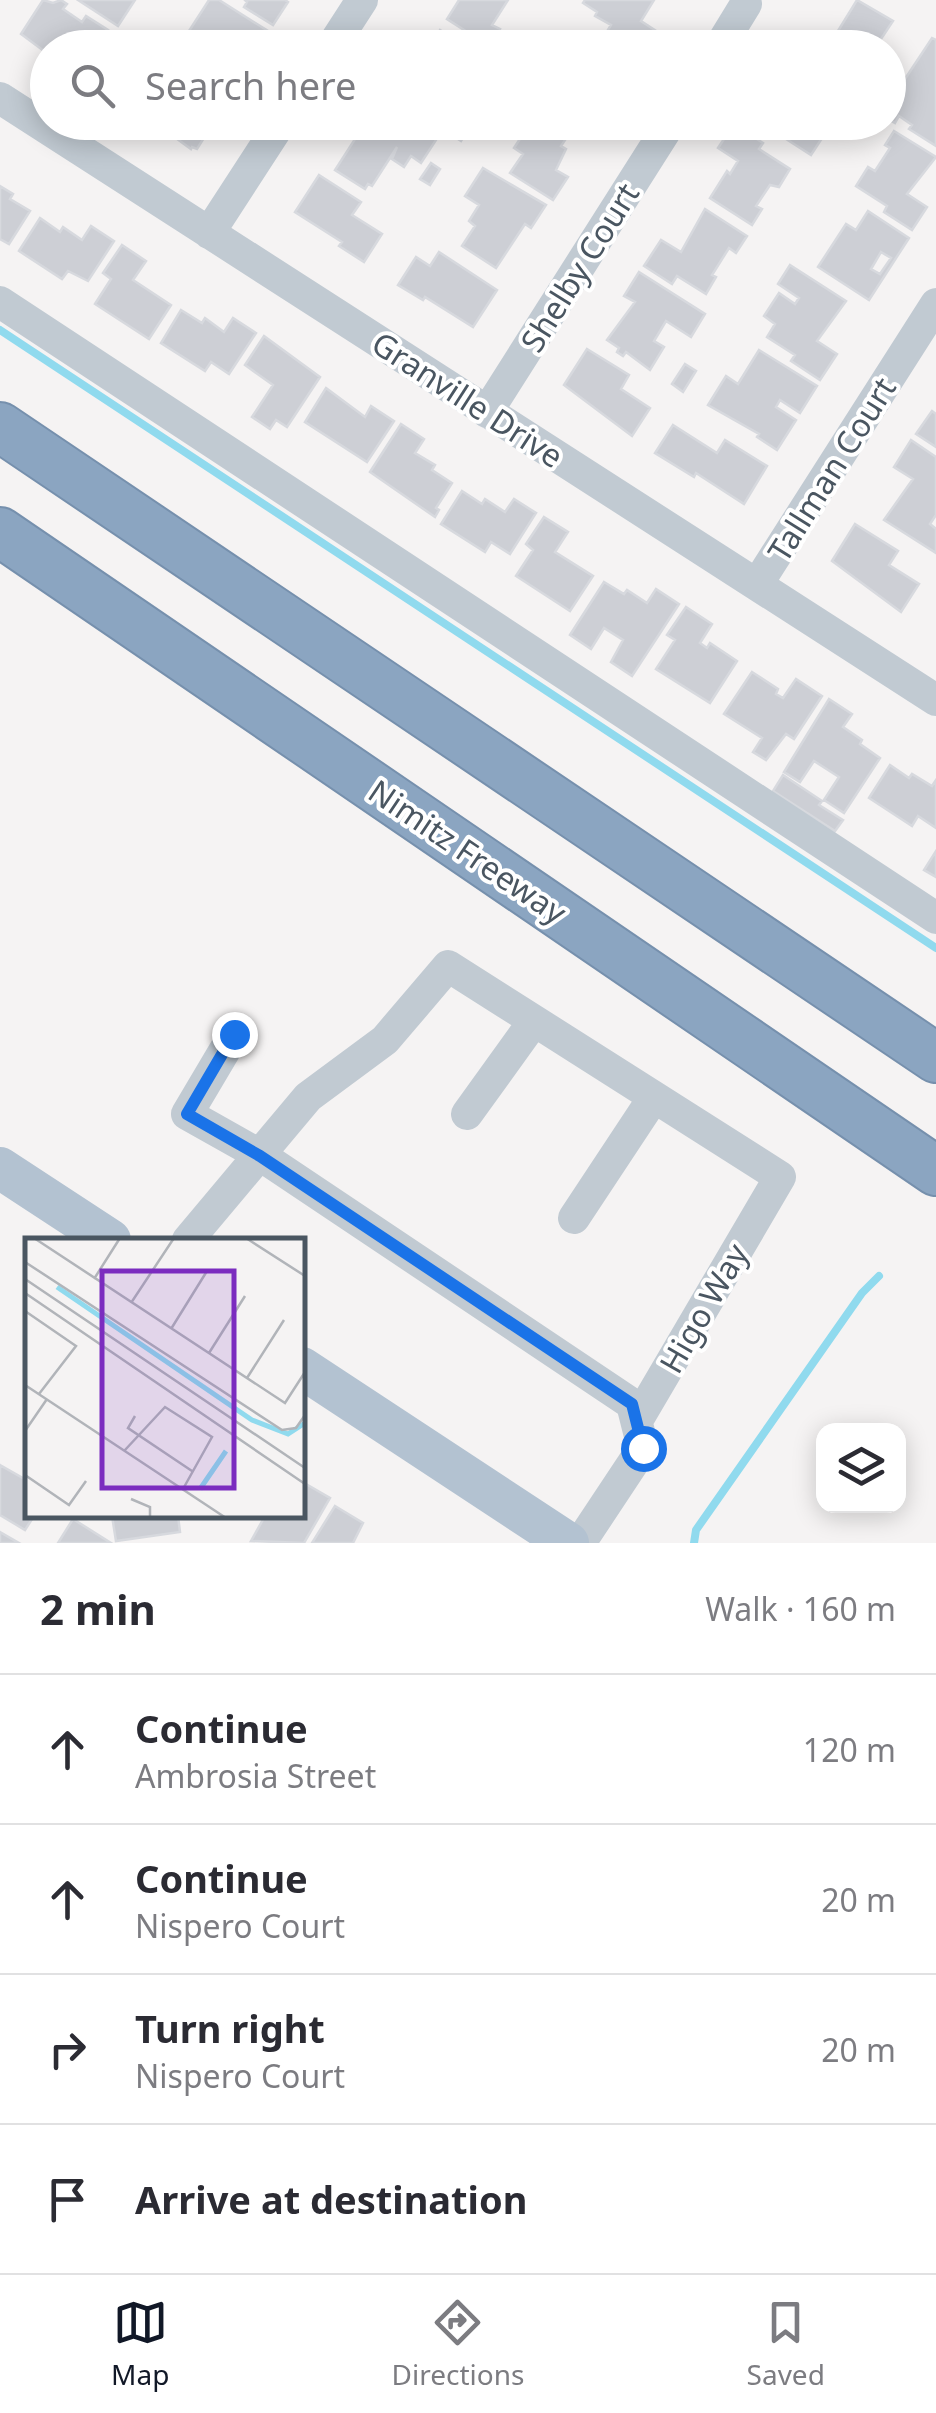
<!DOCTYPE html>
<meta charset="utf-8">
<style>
:root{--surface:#fff;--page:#f7f7f7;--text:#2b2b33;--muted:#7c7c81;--line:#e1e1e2;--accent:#111827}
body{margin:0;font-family:"Noto Sans",sans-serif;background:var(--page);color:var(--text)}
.controls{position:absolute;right:30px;bottom:30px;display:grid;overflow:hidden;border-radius:20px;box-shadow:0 5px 25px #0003}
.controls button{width:90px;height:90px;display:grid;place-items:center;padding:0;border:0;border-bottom:2px solid var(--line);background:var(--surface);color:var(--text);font:50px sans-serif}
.stop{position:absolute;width:30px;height:30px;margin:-22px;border:8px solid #1a73e8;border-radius:50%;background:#fff}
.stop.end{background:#1a73e8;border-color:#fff;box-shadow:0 2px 10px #0008}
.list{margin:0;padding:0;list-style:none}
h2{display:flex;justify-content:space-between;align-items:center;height:130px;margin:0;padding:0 40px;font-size:42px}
h2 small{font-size:32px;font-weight:400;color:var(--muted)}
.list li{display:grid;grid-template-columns:65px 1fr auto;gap:30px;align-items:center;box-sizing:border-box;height:150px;padding:0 40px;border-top:2px solid var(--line)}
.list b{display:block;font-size:38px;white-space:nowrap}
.list p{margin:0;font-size:32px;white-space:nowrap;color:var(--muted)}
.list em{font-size:32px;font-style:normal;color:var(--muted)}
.icon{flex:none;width:55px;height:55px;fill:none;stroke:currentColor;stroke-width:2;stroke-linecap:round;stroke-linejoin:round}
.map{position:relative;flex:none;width:936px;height:1543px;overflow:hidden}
.search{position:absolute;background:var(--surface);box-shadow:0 5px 25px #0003;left:30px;right:30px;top:30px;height:110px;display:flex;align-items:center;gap:25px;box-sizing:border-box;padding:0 35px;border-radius:55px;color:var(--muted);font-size:38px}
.sheet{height:730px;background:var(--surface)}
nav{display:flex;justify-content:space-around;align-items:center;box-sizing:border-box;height:140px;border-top:2px solid var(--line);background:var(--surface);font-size:28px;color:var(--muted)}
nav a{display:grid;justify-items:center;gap:5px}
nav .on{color:var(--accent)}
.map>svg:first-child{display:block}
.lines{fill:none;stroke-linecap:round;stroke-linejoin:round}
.stream{stroke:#90daee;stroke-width:8}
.building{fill:#cdcfd5;stroke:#d7d9de;stroke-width:2.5;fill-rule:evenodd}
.highway-casing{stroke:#7690ad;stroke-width:52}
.minor{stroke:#c1cad2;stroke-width:32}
.major{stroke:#b3c2d1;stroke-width:42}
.highway{stroke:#8ba5c1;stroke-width:48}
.route{stroke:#1a73e8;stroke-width:12}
.labels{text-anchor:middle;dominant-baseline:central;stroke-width:8;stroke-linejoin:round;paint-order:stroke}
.street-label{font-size:32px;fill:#4a5661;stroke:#fff}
.inset-river{fill:none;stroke:#90daee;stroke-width:5}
.inset-road{fill:none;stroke:#b1b4b9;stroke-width:2.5}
.view{fill:#7b2cbf;fill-opacity:0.15;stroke:#7b2cbf;stroke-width:5}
.inset-edge{fill:none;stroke:#4a5661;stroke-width:5}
</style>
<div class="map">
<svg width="936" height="1543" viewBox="0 0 936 1543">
<rect width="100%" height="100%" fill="#f5f3f3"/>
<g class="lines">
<path class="stream" d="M0,330L936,948
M694,1543L696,1530L862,1293L879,1276"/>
</g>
<path class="building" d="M43,0L53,3L61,0L67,4L63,9L82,22L86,16L108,30L97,48H48V54L21,34Z
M78,0H135L118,26Z
M209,0H219L268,31L257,48H178Z
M245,0H285L288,2L273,25L244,7L247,2Z
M459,0H508L492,25L500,29L489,46L447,19Z
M585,0H654L641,21L661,34L652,48H629L606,33L611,25L595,16L597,12L583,3Z
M857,0L893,21L875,48H818L823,39L830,44Z
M440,30L467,48H429Z
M932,38L936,40V146L909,129L912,125L899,116L895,123L888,119V90L895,94Z
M154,122H214L197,149L192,147L191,149Z
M366,122H414L438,137L421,163L411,156L404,167L392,159L397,147L372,186L368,184L365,189L335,170Z
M447,122H460L469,128L461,141L443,129Z
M531,122L575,125L561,146L566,149L556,170L568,177L553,200L510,173L523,154L514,148Z
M746,122H812L826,132L811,155L769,128L765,135Z
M734,124L763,143L759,149L790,169L779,187L770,185L756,206L762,209L752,225L710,198L727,171L730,174L738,161L718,148Z
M894,131L936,157L907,194L927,207L912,230L884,212L887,206L856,186L868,167L875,171L890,148L885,145Z
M431,163L440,169L430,185L420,179Z
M483,168L546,205L531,228L525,224L496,268L462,246L475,226L469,221L479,205L465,196Z
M319,175L361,202L352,215L382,234L364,262L339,246L342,242L295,212Z
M0,186L13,194L10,199L30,211L9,244L0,239Z
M705,209L747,236L736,253L729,248L712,275L716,277L706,294L677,276L672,284L644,266L661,240L681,252Z
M868,211L909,238L869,300L818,267L846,224L856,230ZM881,252L891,258L880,274L871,269Z
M40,218L60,232L63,227L82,240L91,226L114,241L88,281L68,271L62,279L19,251Z
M122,245L146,261L133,280L171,305L149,339L95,304L111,279L103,273Z
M439,252L497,290L473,327L425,297L423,300L398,285L416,257L430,266Z
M790,265L846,301L817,341L837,354L820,380L791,361L795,355L767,337L775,324L764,316L779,293L795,304L799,298L778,284Z
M639,272L705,314L691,337L666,321L654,341L664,347L650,370L626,352L623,356L617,352L619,348L607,340L635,302L624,296Z
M181,310L202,323L205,318L224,332L233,318L256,333L229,374L211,362L205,371L161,343Z
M264,336L320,377L287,427L276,420L270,429L252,417L273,385L245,365Z
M587,349L629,375L621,389L650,408L632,436L564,385Z
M759,350L817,386L800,413L780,400L776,407L796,420L777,450L757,437L759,434L708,405L726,376L738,384Z
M685,364L696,371L683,392L672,384Z
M326,388L365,417L371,406L394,421L367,462L305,422Z
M932,411L936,414V447L916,434Z
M401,424L424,439L415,453L435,465L432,470L452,483L436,508L439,510L435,517L370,472Z
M673,425L717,453L725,440L767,466L744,504L696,473L694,477L655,453Z
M911,440L936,457V515L930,524L936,529V553L884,520L913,479L894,467Z
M462,491L482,504L485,499L505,512L514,499L536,513L510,554L491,542L485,552L441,524Z
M544,517L568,532L555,552L593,576L570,611L516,576L533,550L526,544Z
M855,524L898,551L889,565L919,584L901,612L832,561Z
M604,582L624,594L627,590L647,603L656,589L679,604L632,676L611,662L623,640L604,628L591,649L570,635Z
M686,607L712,624L700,643L707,648L710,643L737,661L710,703L656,669L675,640L667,635Z
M752,672L778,689L776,694L783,698L796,679L822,696L794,739L786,734L766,760L753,752L762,738L724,714Z
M829,699L852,714L843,727L862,740L860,744L880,758L844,813L824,800L839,777L814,761L800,782L784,772Z
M890,765L909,778L912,774L932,786L936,780V828L918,816L912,826L869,798Z
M783,775L822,801L819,805L843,820L835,831L773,791Z
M936,851V877L924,870Z
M0,1465L28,1481V1516H34L25,1530L0,1515Z
M306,1484L330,1498L304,1543L251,1541L265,1516H302V1489Z
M335,1506L363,1523L353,1543H312Z
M112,1516H178L180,1532L116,1541Z
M73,1519L111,1543H58Z
M0,1532L19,1543H0Z"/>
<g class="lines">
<g class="highway-casing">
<path id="highway" d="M0,427L936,1058
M0,532L936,1171"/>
</g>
<path class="minor" d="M331,48L362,0
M719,48L746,4
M0,98L936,700
M209,233L281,122
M0,302L936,918
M487,412L671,122
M758,583L936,304
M235,1033L187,1114L260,1155L632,1404L643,1448L580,1543
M467,1114L534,1021
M574,1218L654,1097
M188,1240L308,1097L385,1040L448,966L780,1177L638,1419"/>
<path class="major" d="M0,1168L110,1240
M302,1368L568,1543"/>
<use href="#highway" class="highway"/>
</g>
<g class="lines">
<path class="route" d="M234,1034L187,1114L260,1156L632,1404L643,1448"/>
</g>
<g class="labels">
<g class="street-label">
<text transform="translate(579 267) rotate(-58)">Shelby Court</text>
<text transform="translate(468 399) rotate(33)">Granville Drive</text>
<text transform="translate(831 469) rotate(-58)">Tallman Court</text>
<text transform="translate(468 851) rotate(34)">Nimitz Freeway</text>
<text transform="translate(703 1308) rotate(-60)">Higo Way</text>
</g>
</g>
<g transform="translate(25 1238)">
<rect width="280" height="280" fill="#f5f3f3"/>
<path class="inset-river" d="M32,49L227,182L263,196L280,185M175,251L201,213"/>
<path class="inset-road" d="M9,0L260,165L280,134M221,0L280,38M0,24L257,192L271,190L280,177M0,41L280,230M69,41L95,0M0,55L280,246M106,65L149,0M0,73L51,108L14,156M146,91L182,33M184,115L220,58M222,140L259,82M0,147L201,280M110,178L103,190L167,233M0,193L22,161M100,212L140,169L187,199L158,251M0,237L44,267L61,243M106,261L125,269V280"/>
<path class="view" d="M77,33H209V250H77Z"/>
<rect width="280" height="280" class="inset-edge"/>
</g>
</svg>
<div class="controls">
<button><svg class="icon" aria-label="layers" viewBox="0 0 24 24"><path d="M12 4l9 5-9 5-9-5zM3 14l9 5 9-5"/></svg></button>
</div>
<div class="stop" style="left:643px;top:1448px"></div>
<div class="stop end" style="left:234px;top:1034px"></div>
<div class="search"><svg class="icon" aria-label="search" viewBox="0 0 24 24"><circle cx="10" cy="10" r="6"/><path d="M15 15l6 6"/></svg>Search here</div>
</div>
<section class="sheet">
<h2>2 min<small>Walk · 160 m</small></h2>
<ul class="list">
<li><svg class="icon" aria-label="ahead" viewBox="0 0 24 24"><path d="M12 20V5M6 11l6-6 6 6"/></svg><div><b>Continue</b><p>Ambrosia Street</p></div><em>120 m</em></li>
<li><svg class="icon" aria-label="ahead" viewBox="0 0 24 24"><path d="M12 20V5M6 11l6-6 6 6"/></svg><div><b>Continue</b><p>Nispero Court</p></div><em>20 m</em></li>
<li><svg class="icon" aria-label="right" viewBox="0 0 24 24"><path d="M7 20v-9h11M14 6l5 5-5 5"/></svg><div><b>Turn right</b><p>Nispero Court</p></div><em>20 m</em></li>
<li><svg class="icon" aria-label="arrive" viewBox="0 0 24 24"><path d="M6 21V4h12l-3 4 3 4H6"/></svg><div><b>Arrive at destination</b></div></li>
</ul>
</section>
<nav>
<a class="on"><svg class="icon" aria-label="map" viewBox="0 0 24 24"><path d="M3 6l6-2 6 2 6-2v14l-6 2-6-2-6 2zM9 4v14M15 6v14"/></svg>Map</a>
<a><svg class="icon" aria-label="directions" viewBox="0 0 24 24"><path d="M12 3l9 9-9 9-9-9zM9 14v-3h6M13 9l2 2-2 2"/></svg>Directions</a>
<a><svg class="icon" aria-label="saved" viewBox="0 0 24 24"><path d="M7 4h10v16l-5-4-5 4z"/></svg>Saved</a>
</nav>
